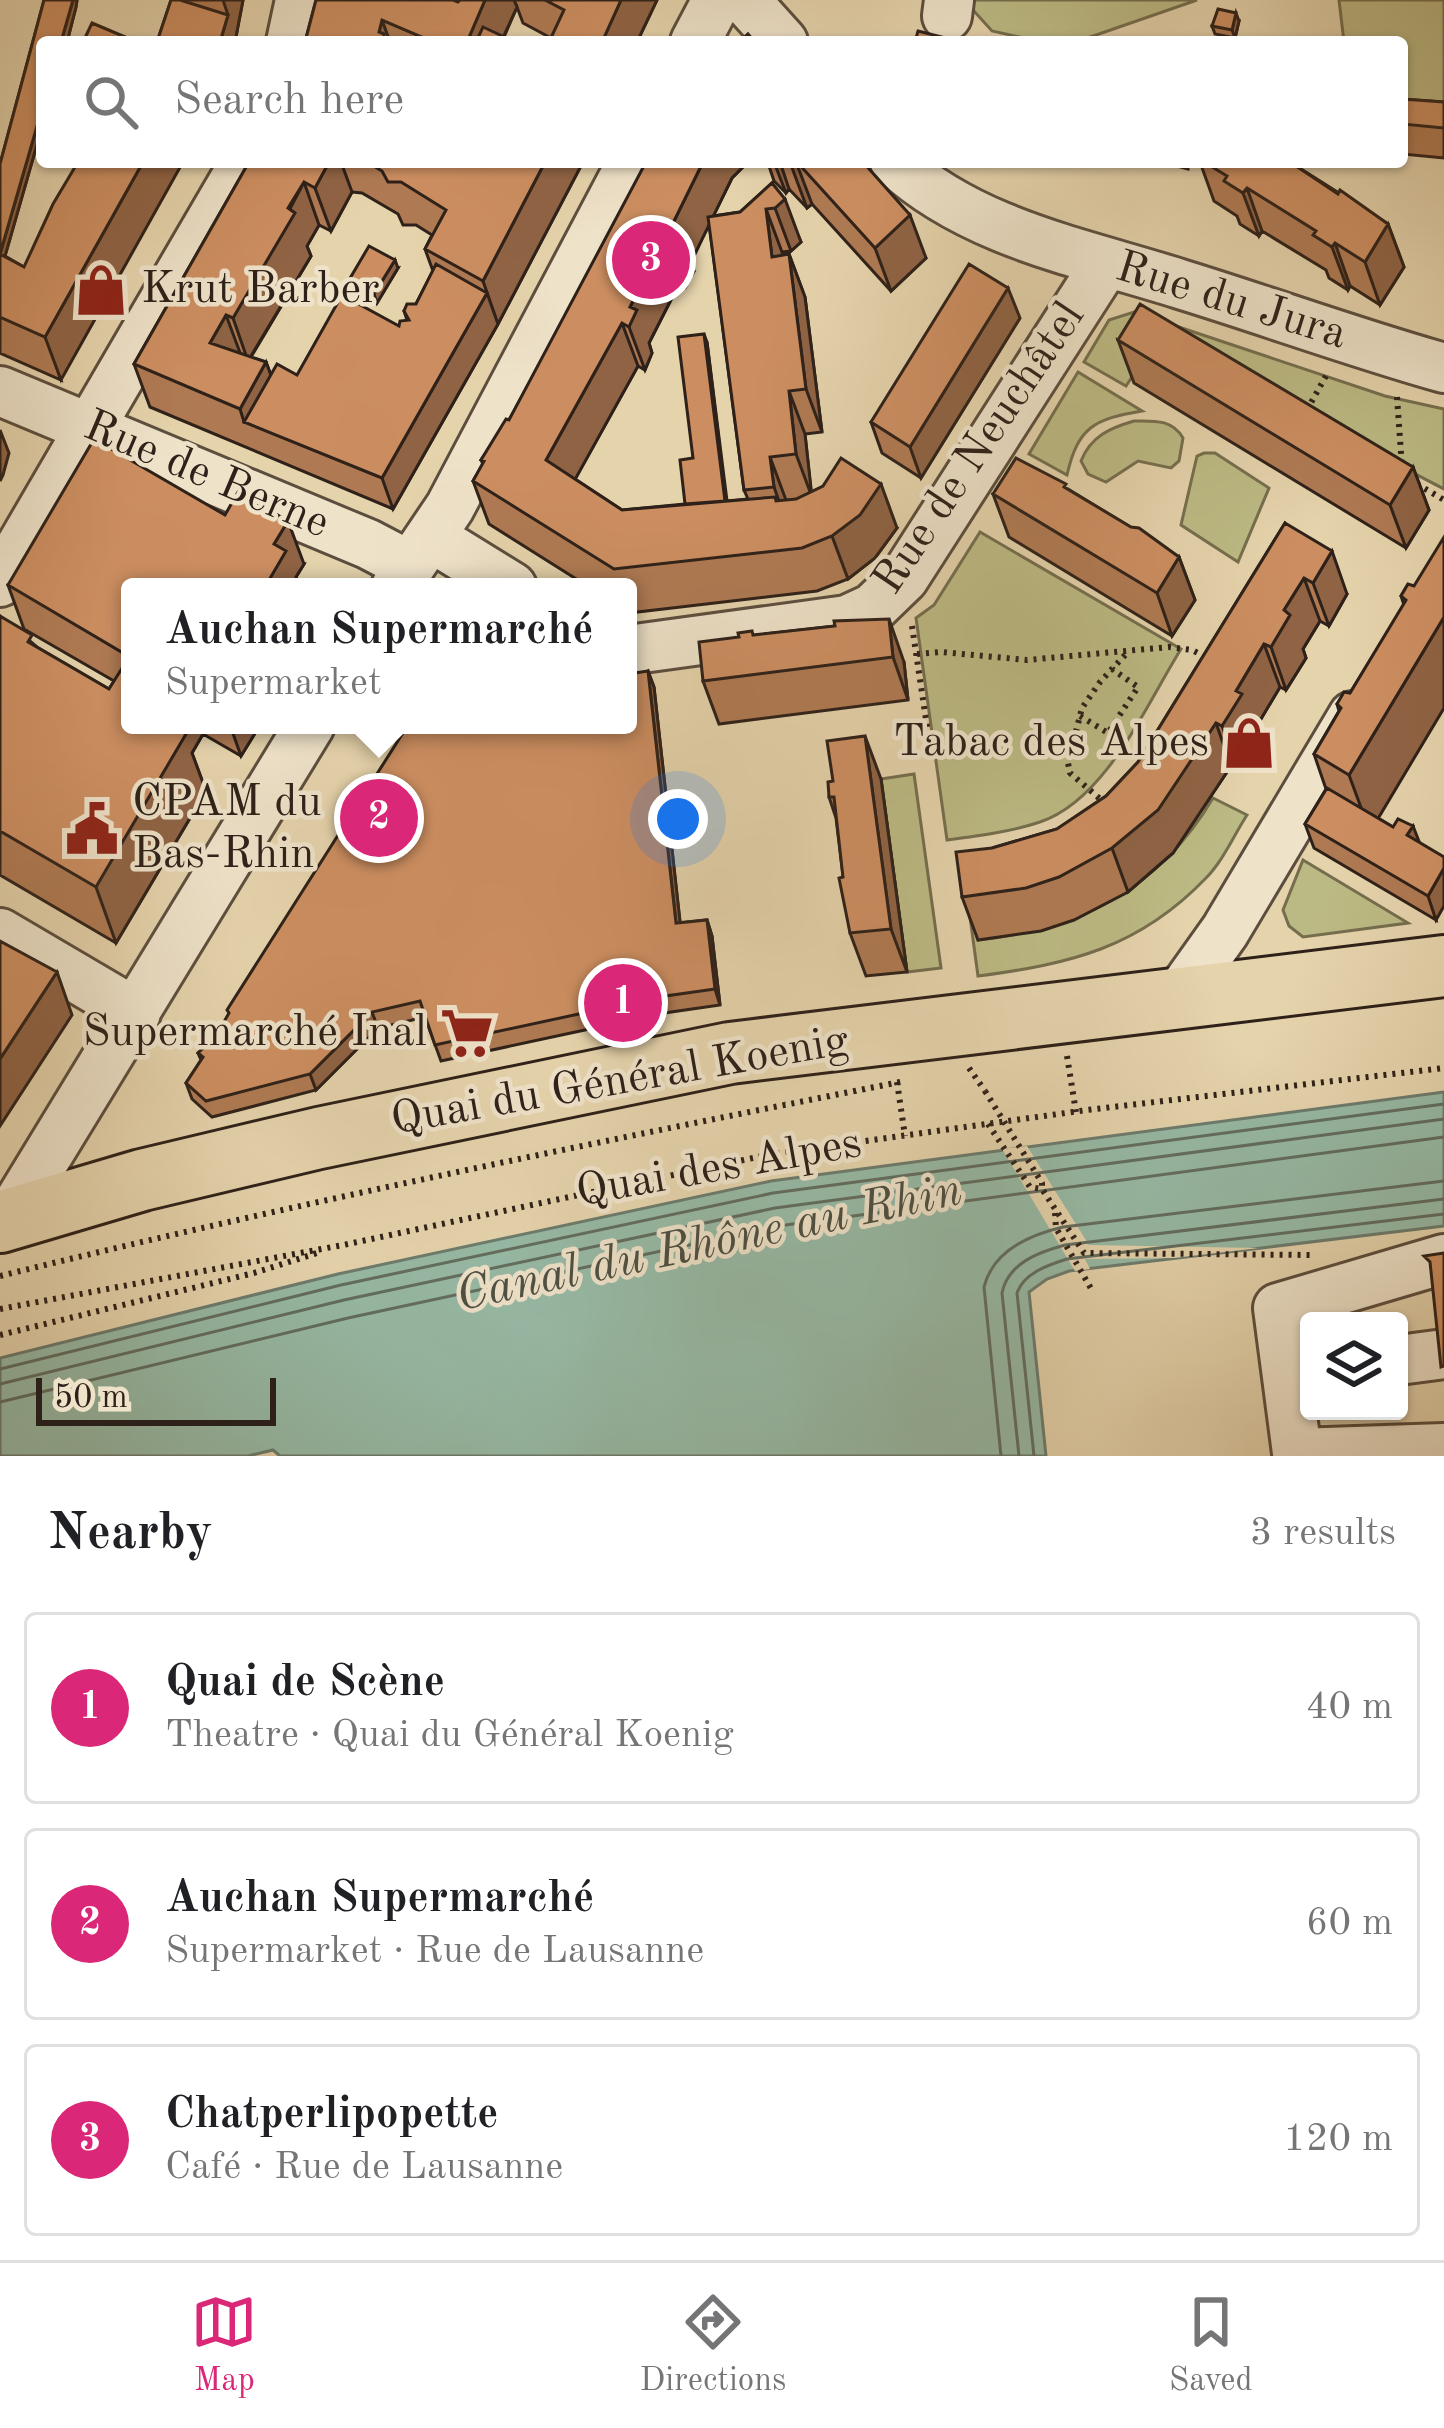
<!DOCTYPE html>
<meta charset="utf-8">
<style>
:root{--surface:#fff;--page:#f2f2f2;--text:#202124;--muted:#757577;--line:#e0e0e0;--accent:#db2777}
body{margin:0;font-family:"Old Standard TT",serif;background:var(--page);color:var(--text)}
.controls{position:absolute;right:36px;bottom:36px;display:grid;overflow:hidden;border-radius:12px;box-shadow:0 3px 9px #0004}
.controls button{width:108px;height:108px;display:grid;place-items:center;padding:0;border:0;border-bottom:3px solid var(--line);background:var(--surface);color:var(--text);font:60px sans-serif}
.scale{position:absolute;left:36px;bottom:30px;width:240px;box-sizing:border-box;padding-left:12px;border:6px solid #2e2119;border-top:0;font-size:33px;line-height:42px;white-space:nowrap;color:#2e2119;-webkit-text-stroke:9px #eee2c9;paint-order:stroke}
.you{position:absolute;left:678px;top:819px;width:42px;height:42px;margin:-30px;border:9px solid #fff;border-radius:50%;background:#1a73e8;box-shadow:0 0 0 18px #1a73e833}
.badge{display:grid;place-items:center;width:78px;height:78px;border-radius:50%;background:var(--accent);color:#fff;font-size:39px;font-weight:700}
.pin{position:absolute;translate:-50% -50%;border:6px solid #fff;box-shadow:0 3px 12px #0006}
.popup{position:absolute;left:121px;top:578px;width:516px;height:156px;box-sizing:border-box;display:grid;place-content:center;border-radius:12px;background:var(--surface);filter:drop-shadow(0 3px 9px #0005);font-size:39px;white-space:nowrap;color:var(--muted)}
.popup b{font-size:45px;color:var(--text)}
.popup::after{content:'';position:absolute;left:50%;top:100%;margin-left:-24px;border:24px solid transparent;border-top-color:var(--surface)}
.list{margin:0;padding:0;list-style:none}
h2{display:flex;justify-content:space-between;align-items:center;height:156px;margin:0;padding:0 48px;font-size:51px}
h2 small{font-size:39px;font-weight:400;color:var(--muted)}
.list li{display:grid;grid-template-columns:78px 1fr auto;gap:36px;align-items:center;box-sizing:border-box;height:192px;margin:0 24px 24px;padding:0 24px;border:3px solid var(--line);border-radius:12px}
.list b{display:block;font-size:45px;white-space:nowrap}
.list p{margin:0;font-size:39px;white-space:nowrap;color:var(--muted)}
.list em{font-size:39px;font-style:normal;color:var(--muted)}
.icon{flex:none;width:66px;height:66px;fill:none;stroke:currentColor;stroke-width:2;stroke-linecap:round;stroke-linejoin:round}
.map{position:relative;flex:none;width:1444px;height:1456px;overflow:hidden}
.search{position:absolute;background:var(--surface);box-shadow:0 3px 9px #0004;left:36px;right:36px;top:36px;height:132px;display:flex;align-items:center;gap:30px;box-sizing:border-box;padding:0 42px;border-radius:12px;color:var(--muted);font-size:45px}
.sheet{height:804px;background:var(--surface)}
nav{display:flex;justify-content:space-around;align-items:center;box-sizing:border-box;height:168px;border-top:3px solid var(--line);background:var(--surface);font-size:33px;color:var(--muted)}
nav a{display:grid;justify-items:center;gap:6px}
nav .on{color:var(--accent)}
.map>svg:first-child{display:block}
.green{fill:#bcba84;stroke:#756e4e;stroke-width:3}
.water{fill:#96b9a5;stroke:#6c7c6d;stroke-width:3}
.pier{fill:#e5d3ac}
.lines{fill:none;stroke-linecap:round;stroke-linejoin:round}
.shore{stroke:#626d5f;stroke-width:3}
.minor-casing{stroke:#5c4e3e;stroke-width:54}
.major-casing{stroke:#2e2119;stroke-width:66}
.path{stroke:#2e2119;stroke-width:6;stroke-dasharray:3 6;stroke-linecap:butt}
.minor{stroke:#eee2c9;stroke-width:48}
.major{stroke:#e5d3ac;stroke-width:60}
.path-bridge{stroke:#2e2119;stroke-width:6;stroke-dasharray:3 6;stroke-linecap:butt}
.wall{fill:#af7a53;stroke:#2e2119;stroke-width:3;fill-rule:evenodd}
.shaded-wall{fill:#8f6344;stroke:#2e2119;stroke-width:3}
.building{fill:#cc8e61;stroke:#2e2119;stroke-width:3}
.labels{text-anchor:middle;dominant-baseline:central;stroke-width:9;stroke-linejoin:round;paint-order:stroke}
.poi-label{font-size:45px;fill:#2e2119;stroke:#eee2c9;text-anchor:start}
.street-label{font-size:45px;fill:#2e2119;stroke:#eee2c9}
.water-label{font-size:48px;font-style:italic;fill:#4d4f43;stroke:#eee2c9}
</style>
<div class="map">
<svg width="1444" height="1456" viewBox="0 0 1444 1456">
<rect width="100%" height="100%" fill="#e5d3ac"/>
<filter id="stains"><feTurbulence type="fractalNoise" baseFrequency=".00167" numOctaves="4"/><feColorMatrix values="0 0 0 0 .2 0 0 0 0 .09 0 0 0 0 .02 0 0 0 .5 -.17"/></filter>
<radialGradient id="worn" r=".72"><stop offset=".6" stop-color="#630" stop-opacity="0"/><stop offset="1" stop-color="#630" stop-opacity=".3"/></radialGradient>
<path class="green" d="M964,0H1197L1076,42H1041L992,31Z
M1339,0H1444V106L1402,111V42H1344Z
M1134,312L1385,396L1444,409V489L1157,339L1126,386L1084,362L1109,320Z
M1078,372L1142,411C1094,419 1078,427 1067,475L1029,454Z
M1134,421C1154,421 1172,419 1183,438L1179,461L1171,468L1138,461L1106,482L1088,474L1081,461C1091,436 1110,428 1134,421Z
M1204,453H1215L1269,488L1238,562L1181,525L1197,456Z
M980,532L1181,649C1146,705 1106,800 1040,822C1010,832 978,836 947,840L916,618L934,605Z
M914,774L941,968L907,972L881,779Z
M1213,798L1247,815C1234,835 1223,861 1206,878C1139,948 1070,964 978,976L967,895L978,940C1081,929 1159,889 1213,798Z
M1303,860L1408,923L1303,937L1289,926L1283,910Z"/>
<path class="water" d="M1444,1092V1226L1069,1271L1047,1279L1029,1292L1046,1456H280L273,1450L248,1456H0V1358L338,1274L771,1181Z"/>
<path class="pier" d="M1027,1146L1089,1245L1259,1248L1174,1258L1085,1259L1090,1269L1075,1271L1002,1149Z"/>
<g class="lines">
<path class="shore" d="M0,1369L341,1285L773,1193L1444,1104
M0,1384L344,1300L775,1208L1444,1119
M0,1402L348,1318L778,1226L1444,1137
M1001,1456L984,1287C993,1251 1029,1235 1063,1227L1444,1181
M1019,1456L1002,1293C1008,1263 1039,1252 1065,1245L1444,1199
M1034,1456L1017,1293C1024,1273 1048,1265 1067,1259L1444,1214"/>
<g class="minor-casing">
<path id="minor" d="M745,0L783,42
M947,16L949,0
M291,42L300,0
M695,42L717,0
M895,162C972,233 1083,253 1180,284C1268,311 1355,343 1444,368
M0,391L368,544L410,566
M431,537L512,587
M0,582L245,162
M396,587L450,507L632,162
M628,650L847,620L873,608L904,578L1106,263
M0,933L136,1013
M1178,997L1225,931L1353,716
M8,1220L310,725
M1444,1259L1278,1308L1297,1453L1444,1448
M1399,1360L1444,1354"/>
</g>
<g class="major-casing">
<path id="major" d="M0,1222L142,1180L319,1138L730,1053L1444,966"/>
</g>
<path class="path" d="M1397,397L1402,467
M1307,410L1327,374
M1417,484L1444,500
M912,626L931,753
M917,654L941,652L1027,660L1169,647L1192,650L1210,659
M1080,716L1108,733L1138,687L1112,669
M1106,804L1070,773L1068,763L1082,708L1100,682L1126,654
M1067,1056L1076,1112
M969,1068L985,1091
M897,1082L905,1136
M988,1124L1030,1187L1042,1189L1084,1253L1312,1255
M1055,1213L1056,1228L1093,1292
M0,1276C300,1202 602,1141 905,1081
M0,1309L343,1245L772,1154L1087,1110L1444,1068
M0,1335L254,1273L317,1253"/>
<use href="#minor" class="minor"/>
<use href="#major" class="major"/>
<path class="path-bridge" d="M985,1091L1042,1183V1189"/>
</g>
<path class="wall" d="M44,0H77L76,7L67,42H42V127L5,256L24,267L61,380L0,353V164Z
M171,0H243L235,42H157Z
M316,0L458,2L460,0H657L637,42L551,38L523,23L517,7L504,37L515,42H305Z
M1239,21L1235,38L1215,34L1212,26Z
M1402,99L1444,102V158L1402,154Z
M249,162H583L498,324L393,509L150,407L134,364ZM352,192L362,193L398,214L403,225H416L432,235L425,249L433,271L416,304L404,311L407,320L399,326L297,375H271L266,362L251,357L311,256L307,246L319,225L331,231Z
M646,162H748L732,178L713,216L740,212L772,183L801,242L791,251L782,252V255L789,254L805,297L822,432L805,434L811,492L897,528L875,558L848,579L817,591L629,613L628,587H589L489,524L473,481L483,464L481,460L509,420L626,204ZM709,223L744,490L748,499L727,501L707,342L693,458L685,504L622,510L575,479L638,366L645,370L652,353L649,343L679,284L686,286L694,271L691,262Z
M765,162H863L926,258L891,291L812,204L807,208L789,189L786,193L774,181L769,166Z
M1163,162H1189L1188,169Z
M1200,162H1290L1388,224L1404,267L1380,305L1350,286L1348,290L1329,278L1326,270L1262,231L1259,236L1240,224L1237,216L1214,201Z
M398,268L377,303L352,288L349,280Z
M1020,318L921,478L882,453L871,422Z
M1118,340L1413,467L1429,510L1406,548L1134,383Z
M1068,489L1179,557L1195,600L1172,636L1009,537L993,494Z
M1285,523L1347,594L1329,626L1320,621L1303,649L1306,658L1286,690L1280,687L1255,729L1258,737L1238,769L1231,766L1173,853L1128,892L1074,920L1041,931L978,940L962,897L992,848L1057,829L1106,796L1138,762Z
M304,564L296,577L299,587H130V725H260L241,756L203,734L192,753L206,791L116,943L0,875V616L37,647L109,689L114,681L24,629L8,585Z
M1408,584L1378,818L1393,827L1413,826L1436,920L1314,848L1305,824L1326,789L1314,754L1339,711L1337,704L1350,693L1404,605L1401,596Z
M835,626L904,662L908,700L719,724L703,681L739,637Z
M648,671L654,687L680,923L707,920L712,936L720,1005L650,1015L648,1011L607,1019L608,1025L441,1061L425,1017L378,1028L316,1090L212,1117L192,1099L186,1083L201,1060L198,1053L215,1037L221,1027Z
M881,779L907,972L866,976L850,933L836,818L829,797L833,781Z"/>
<path class="shaded-wall" d="M73,0H77L76,7L67,42H61Z
M223,0H243L235,42H220L228,15Z
M485,0H514L517,7L501,42H467Z
M621,0H657L637,42H602Z
M1236,13L1239,21L1235,38L1232,30Z
M382,20L390,42H382L379,32Z
M42,109V127L3,263L0,254Z
M143,162H183L61,380L45,337Z
M329,162H341L352,192L331,231L315,188Z
M545,162H583L498,324L483,281Z
M703,162H748L732,178L691,262L694,271L686,286L670,243L672,225Z
M774,162H780L789,189L786,193Z
M796,162L812,204L807,208L791,165Z
M304,182L319,225L307,246L311,256L248,361L233,318Z
M1247,188L1262,231L1259,236L1243,193Z
M785,199L801,242L791,251L775,208Z
M766,209L782,252L788,300L772,257Z
M910,215L926,258L891,291L875,248Z
M1388,224L1404,267L1380,305L1365,262Z
M663,241L679,284L649,343L652,353L645,370L629,327L630,307Z
M1335,243L1350,286L1348,290L1332,247Z
M789,254L805,297L822,432L806,389Z
M395,260L398,268L377,303L374,294Z
M1008,288L1020,318L921,478L910,447Z
M487,293L498,324L393,509L382,478Z
M226,315L242,358L210,343Z
M622,323L638,366L562,503L546,460Z
M704,334L707,342L729,524L727,516Z
M266,362L282,405L244,422L240,409Z
M789,391L805,434L812,497L796,454Z
M0,430L9,453L3,475L0,481Z
M770,457L786,500L789,530L774,487Z
M1413,467L1429,510L1406,548L1390,505Z
M881,484L897,528L875,558L848,579L832,536Z
M288,521L304,564L296,577L299,587H265L274,544Z
M1332,551L1347,594L1329,626L1313,583Z
M1179,557L1195,600L1172,636L1157,593Z
M1304,578L1320,621L1303,649L1306,658L1286,690L1271,647L1284,610Z
M1444,617V708L1370,832L1349,775Z
M889,619L904,662L908,700L893,657Z
M1264,644L1280,687L1255,729L1258,737L1238,769L1222,726L1236,691Z
M648,671L654,687L682,939L676,923Z
M1216,723L1231,766L1173,853L1128,892L1112,848Z
M161,725H200L203,734L192,753L206,791L116,943L96,887Z
M230,725H260L241,756Z
M865,736L881,779L907,972L891,929Z
M1413,826L1422,849L1407,835Z
M1444,868V906L1436,920L1428,896Z
M707,920L712,936L720,1005L715,989Z
M57,972L72,1015L0,1126V1059Z
M372,1012L378,1028L316,1090L310,1074Z"/>
<path class="building" d="M44,0H73L61,42H42V109L0,254V164Z
M171,0H180L228,15L220,42H157Z
M316,0H453L458,2L460,0H485L467,42H433L382,20L379,32L384,34L382,42H305Z
M545,0H621L602,42H549L564,10Z
M1218,9L1236,13L1232,30L1212,26Z
M92,23L137,42H83Z
M483,27L515,42H476Z
M918,31L961,42H915Z
M748,34L755,42H739Z
M1402,99L1444,102V128L1402,124Z
M78,162H143L45,337L0,317V254L24,267L53,204Z
M249,162H329L315,188L304,182L288,208L295,213L233,318L226,315L210,343L266,362L240,409L134,364Z
M367,162H545L483,281L425,249L446,210L401,182H388L382,171Z
M646,162H703L672,225L678,228L670,243L663,241L630,307L637,310L629,327L622,323L546,460L622,510L775,497L776,501L796,499L823,486L841,458L881,484L860,515L832,536L802,548L614,569L473,481L484,461L481,460L506,419L509,420Z
M797,162H863L910,215L875,248Z
M1204,162H1290L1338,194L1340,190L1388,224L1365,262L1335,243L1332,247L1313,235L1316,231L1247,188L1243,193L1224,181L1227,176Z
M772,183L785,199L775,208L766,209L772,257L789,254L806,389L789,391L796,454L770,457L774,487L744,490L708,217L740,212Z
M369,246L395,260L374,294L349,280Z
M436,264L487,293L382,478L244,422L277,364L297,375L342,295L399,326L400,321L409,320L404,311L407,304H416Z
M969,264L1008,288L910,447L871,422Z
M1140,304L1413,467L1390,505L1118,340Z
M704,334L725,501L685,504L680,460L693,458L678,337Z
M94,439L225,515L238,492L288,521L274,544L286,551L265,587H130V657L8,585Z
M1016,458L1066,484L1064,487L1131,527L1139,528L1179,557L1157,593L993,494Z
M1285,523L1332,551L1313,583L1304,578L1284,610L1290,615L1271,647L1264,644L1236,691L1242,694L1222,726L1216,723L1158,810L1112,848L1059,877L1026,888L962,897L956,852L992,848L1057,829L1106,796L1138,762Z
M1444,537V617L1349,775L1314,754L1341,708L1337,704L1344,692L1350,693L1406,600L1401,596L1408,584L1414,586Z
M0,616L32,635L28,642L109,689L124,665L130,669V725H170L186,734L96,887L0,831Z
M889,619L893,657L703,681L699,642L739,637L738,633L752,631L753,635L835,626L834,621Z
M648,671L676,923L707,920L715,989L644,999L642,995L602,1003V1009L435,1045L420,1001L372,1012L310,1074L206,1101L186,1083L203,1057L198,1053L215,1037L213,1032L221,1027L229,1013L227,1010L408,725H628V674Z
M865,736L891,929L850,933L839,878L843,877L834,797H829L828,782L833,781L827,741Z
M1327,788L1393,827L1398,819L1413,826L1407,835L1444,857V868L1428,896L1305,824Z
M0,941L57,972L0,1059Z
M1444,1253V1366L1441,1367L1430,1262L1424,1256Z"/>
<defs>
<g id="shop-bare" transform="scale(4.14)"><path d="M-5-2.5h2.3a2.7 3.5 0 0 1 5.4 0H5L5.5 6h-11ZM-1.5-2.5h3a1.5 2.3 0 0 0-3 0Z" fill="#8f2418" stroke="#eee2c9" stroke-width="2.5" paint-order="stroke"/></g>
<g id="civic-bare" transform="scale(4.14)"><path d="M-.6-6.5H3V-4.5H.6V-3L4-1V1h2V6H-6V1h2V-1L-.6-3ZM-1.2 2.5V6h2.4V2.5Z" fill="#8f2418" stroke="#eee2c9" stroke-width="2.5" paint-order="stroke"/></g>
<g id="supermarket-bare" transform="scale(4.14)"><path d="M-6-5.5h2.5l.6 2H6L4.5 2H-2.5L-4.4-4H-6ZM-1.5 3.2a1.3 1.3 0 1 0 .1 0ZM3 3.2a1.3 1.3 0 1 0 .1 0Z" fill="#8f2418" stroke="#eee2c9" stroke-width="2.5" paint-order="stroke"/></g>
</defs>
<g fill-rule="evenodd">
<use href="#shop-bare" x="101" y="290"/>
<use href="#shop-bare" x="1249" y="743"/>
<use href="#civic-bare" x="92" y="829"/>
<use href="#supermarket-bare" x="467" y="1033"/>
</g>
<g class="labels">
<g class="poi-label">
<text x="141" y="290">Krut Barber</text>
<text x="1209" y="743" text-anchor="end">Tabac des Alpes</text>
<text x="132" y="803">CPAM du<tspan x="132" dy="52">Bas-Rhin</tspan></text>
<text x="427" y="1033" text-anchor="end">Supermarché Inal</text>
</g>
<g class="street-label">
<text transform="translate(1231 302) rotate(17)">Rue du Jura</text>
<text transform="translate(980 449) rotate(-56)">Rue de Neuchâtel</text>
<text transform="translate(206 476) rotate(23)">Rue de Berne</text>
<text transform="translate(620 1082) rotate(-10)">Quai du Général Koenig</text>
<text transform="translate(719 1169) rotate(-10)">Quai des Alpes</text>
</g>
<g class="water-label">
<text transform="translate(709 1244) rotate(-12)">Canal du Rhône au Rhin</text>
</g>
</g>
<rect width="100%" height="100%" filter="url(#stains)"/>
<rect width="100%" height="100%" fill="url(#worn)"/>
</svg>
<div class="controls">
<button><svg class="icon" aria-label="layers" viewBox="0 0 24 24"><path d="M12 4l9 5-9 5-9-5zM3 14l9 5 9-5"/></svg></button>
</div>
<div class="scale">50 m</div>
<div class="you"></div>
<div class="pin badge" style="left:623px;top:1003px">1</div>
<div class="pin badge" style="left:379px;top:818px">2</div>
<div class="popup"><b>Auchan Supermarché</b>Supermarket</div>
<div class="pin badge" style="left:651px;top:260px">3</div>
<div class="search"><svg class="icon" aria-label="search" viewBox="0 0 24 24"><circle cx="10" cy="10" r="6"/><path d="M15 15l6 6"/></svg>Search here</div>
</div>
<section class="sheet">
<h2>Nearby<small>3 results</small></h2>
<ul class="list">
<li><span class="badge">1</span><div><b>Quai de Scène</b><p>Theatre · Quai du Général Koenig</p></div><em>40 m</em></li>
<li><span class="badge">2</span><div><b>Auchan Supermarché</b><p>Supermarket · Rue de Lausanne</p></div><em>60 m</em></li>
<li><span class="badge">3</span><div><b>Chatperlipopette</b><p>Café · Rue de Lausanne</p></div><em>120 m</em></li>
</ul>
</section>
<nav>
<a class="on"><svg class="icon" aria-label="map" viewBox="0 0 24 24"><path d="M3 6l6-2 6 2 6-2v14l-6 2-6-2-6 2zM9 4v14M15 6v14"/></svg>Map</a>
<a><svg class="icon" aria-label="directions" viewBox="0 0 24 24"><path d="M12 3l9 9-9 9-9-9zM9 14v-3h6M13 9l2 2-2 2"/></svg>Directions</a>
<a><svg class="icon" aria-label="saved" viewBox="0 0 24 24"><path d="M7 4h10v16l-5-4-5 4z"/></svg>Saved</a>
</nav>
